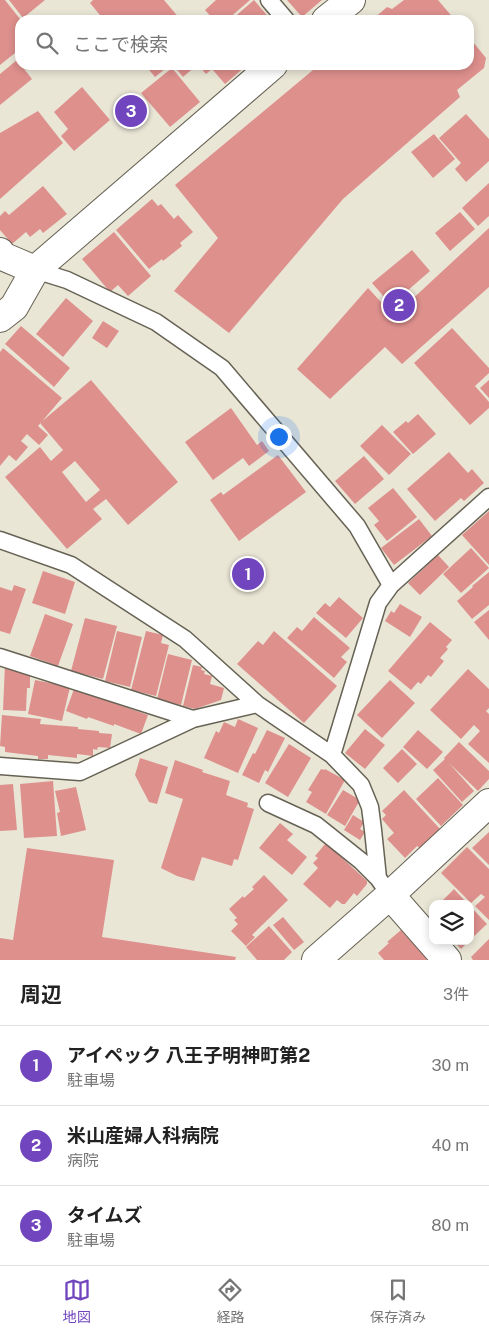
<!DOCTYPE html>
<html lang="ja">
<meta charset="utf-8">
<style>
:root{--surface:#fff;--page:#f2f2f2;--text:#222;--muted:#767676;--line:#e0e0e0;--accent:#7145be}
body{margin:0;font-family:"Public Sans","Noto Sans JP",sans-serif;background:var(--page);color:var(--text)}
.controls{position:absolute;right:15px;bottom:15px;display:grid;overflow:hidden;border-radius:10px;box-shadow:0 2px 8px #0003}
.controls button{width:45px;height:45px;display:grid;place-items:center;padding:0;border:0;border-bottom:1px solid var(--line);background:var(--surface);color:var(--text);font:25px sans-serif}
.you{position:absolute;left:278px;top:436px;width:18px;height:18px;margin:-12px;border:4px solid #fff;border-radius:50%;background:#1a73e8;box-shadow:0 0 0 8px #1a73e833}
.badge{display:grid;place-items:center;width:32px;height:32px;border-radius:50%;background:var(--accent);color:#fff;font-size:16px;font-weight:700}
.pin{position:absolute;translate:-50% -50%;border:2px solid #fff;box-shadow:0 1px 5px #0006}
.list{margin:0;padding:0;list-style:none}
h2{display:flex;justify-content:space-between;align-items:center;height:65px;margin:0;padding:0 20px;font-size:21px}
h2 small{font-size:16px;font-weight:400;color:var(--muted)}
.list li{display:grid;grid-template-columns:32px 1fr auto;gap:15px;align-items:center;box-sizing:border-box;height:80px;padding:0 20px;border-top:1px solid var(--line)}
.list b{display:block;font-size:19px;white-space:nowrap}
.list p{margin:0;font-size:16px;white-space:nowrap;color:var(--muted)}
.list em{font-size:16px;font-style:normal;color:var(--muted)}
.icon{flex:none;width:28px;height:28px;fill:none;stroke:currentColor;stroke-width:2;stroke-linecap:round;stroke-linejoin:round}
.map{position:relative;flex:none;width:489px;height:960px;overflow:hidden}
.search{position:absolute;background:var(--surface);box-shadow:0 2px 8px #0003;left:15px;right:15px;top:15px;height:55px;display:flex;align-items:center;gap:12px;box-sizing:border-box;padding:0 18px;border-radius:15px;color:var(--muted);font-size:19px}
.sheet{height:305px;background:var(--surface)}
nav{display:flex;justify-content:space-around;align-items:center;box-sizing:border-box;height:70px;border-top:1px solid var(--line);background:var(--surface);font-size:14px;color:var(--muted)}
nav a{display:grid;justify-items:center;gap:2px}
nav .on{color:var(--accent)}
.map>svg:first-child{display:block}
.building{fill:#de908d;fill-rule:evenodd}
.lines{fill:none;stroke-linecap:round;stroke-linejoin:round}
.lane-casing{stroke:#666254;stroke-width:19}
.street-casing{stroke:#666254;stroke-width:30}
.lane{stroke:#fff;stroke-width:16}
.street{stroke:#fff;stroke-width:28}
</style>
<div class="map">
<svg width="489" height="960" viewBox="0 0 489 960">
<rect width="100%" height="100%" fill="#eae6d6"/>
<path class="building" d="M0,0H5L20,19V49L0,65Z
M9,0H45L23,18Z
M93,0H164L180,19L178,20H104L90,3Z
M216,0H250L227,20H214L205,10Z
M254,0L271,20H231Z
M287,0H322L302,17Z
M404,0H438L455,20H372L387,7L392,9Z
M469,37L486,58L484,68L457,90L460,97L343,199L229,333L174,291L218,238L175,185L319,65H469Z
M17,60L32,79L0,105V74Z
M145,65H170L155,77Z
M176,65H197L183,77L174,66Z
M198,65H247L225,84L212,69L206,74Z
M172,68L200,102L170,127L141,93Z
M82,87L110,120L74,151L61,136L68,129L54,112Z
M38,111L63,143L0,199V133Z
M466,114L489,139V161L466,182L455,169L461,163L439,138Z
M434,134L455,159L433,178L411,152Z
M489,183V216L478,226L462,208Z
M43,186L67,214L43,233L40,229L30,237L26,232L12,244L0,230V216L5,211L9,215Z
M152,199L158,206L161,204L174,219L178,215L193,232L180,243L182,246L163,261L162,259L149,269L116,230Z
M460,212L475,229L450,251L435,233Z
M489,228V287L402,364L385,347L330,399L297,369L368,288L394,316Z
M114,232L151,276L128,296L118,285L110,292L82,259Z
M412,250L430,271L391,305L372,283Z
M66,298L93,321L63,357L36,334Z
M103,321L119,331L107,348L92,338Z
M21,326L70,368L54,387L5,344Z
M452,328L489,368V373L475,386L489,402V408L470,425L414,363Z
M3,348L62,398L38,426L48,435L39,445L27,434L21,441L28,447L16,461L9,455L0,466V352Z
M91,380L178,482L128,525L106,499L93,509L102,519L67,549L5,477L40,447L51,461L63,450L40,423ZM75,461L100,490L86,502L62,472Z
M489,380V398L480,388Z
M231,408L257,445L262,441L269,451L249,466L243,458L213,480L185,442Z
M418,414L436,434L413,454L393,432L406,421L408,423Z
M382,425L411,454L389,475L360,446Z
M449,452L468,473L472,469L484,483L464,501L461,498L435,521L407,489Z
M278,455L306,492L239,541L210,500L221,492L223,495Z
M364,456L384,479L355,504L335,481Z
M393,488L417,517L387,541L374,525L379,521L368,508Z
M489,511V565L462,535Z
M419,519L432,536L394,565L381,548Z
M471,548L489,568L461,593L443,574Z
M438,555L449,567L420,595L408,583Z
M43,571L75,582L65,614L32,603Z
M489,572V605L472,619L457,601L473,587L472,586Z
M14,585L26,589L10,634L0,631V587L12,591Z
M339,597L363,618L346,638L316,613L325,603L330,607Z
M400,604L422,617L410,637L385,621L391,611L394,613Z
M489,610V640L474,622Z
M45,614L73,624L58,666L30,656Z
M314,617L350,648L341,657L347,662L334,678L287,638L297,627L302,631Z
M85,618L117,626L103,679L71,671Z
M430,622L452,640L446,647L448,649L440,658L444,661L431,677L428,675L421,684L418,682L411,690L388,671Z
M117,631L142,637L130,687L105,681Z
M146,631L163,635L161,643L169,645L156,696L131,690Z
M274,631L337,686L304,723L237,664L258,641L263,645Z
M168,654L192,660L181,705L157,699Z
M5,664L30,672V688H27L26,711L3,710Z
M193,665L202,667L201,670L205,671L204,674L212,676L210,684L224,688L221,700L195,709L183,706Z
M468,669L489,689V708L486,711L489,714V763L468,744L480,731L474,725L461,739L430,710Z
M35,680L70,687L62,721L28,714Z
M390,680L415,703L382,738L357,715Z
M74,689L148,715L141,734L114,724V726L88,717L87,719L66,711Z
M2,715L41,719L40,724L78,727V729L99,731V733L112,734L110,748L98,747L97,750L93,749V756L77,754V758L48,755V759H38V756L5,752V747L0,746Z
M238,719L258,728L238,773L204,758L216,731L219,733L224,722L235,727Z
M365,729L385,745L365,769L345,753Z
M267,730L285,738L268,772L265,770L259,783L242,775L253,753L255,754Z
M418,730L443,752L427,769L403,747Z
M459,742L489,771V779L478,791L449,763L474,791L462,802L433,770L445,759L444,758Z
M289,744L311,758L288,797L265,783Z
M402,749L417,764L398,783L383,768Z
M140,758L168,767L157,804L149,802L135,775Z
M175,760L203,770L202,772L230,781L226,795L248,803L247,807L254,809L238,860L234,859L232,866L202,857L194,881L177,876L161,868L183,799L165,793Z
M321,769L324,770L325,769L345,780L326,814L306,802L312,792L308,790Z
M438,778L463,805L441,826L416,799Z
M53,781L57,836L24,838L20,784Z
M13,784L17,830L0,831V785Z
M76,787L86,830L61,836L57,813L60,812L55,791Z
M343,790L360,800L345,826L327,815Z
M404,790L441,830L421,849L417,846L405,858L387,839L394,833L382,819L386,815L382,811Z
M353,815L364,822L360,829L365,832L360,840L344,830Z
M280,823L293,834L287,840L307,857L292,875L259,848Z
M489,832V865L472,848Z
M326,843L367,881V884L357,896L354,893L345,904H342L337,900L330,908L303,884L318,868L313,863L318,858L315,856Z
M467,847L489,869V920L475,906L485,897L481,894L471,903L441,873Z
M27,848L114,860L102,937L236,957L235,960H0V938L13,940Z
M264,875L288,900L252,935L255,937L246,946L231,931L238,924L234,920L237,918L229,909L243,896L244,898L254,889L252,887Z
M454,889L468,904H439Z
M470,906L487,924L470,940Z
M283,917L304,942L294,950L273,925Z
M269,926L292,952L284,960H257L246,947Z
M401,930L427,959L426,960H384L378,953L389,943L387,942Z
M489,939V960H473L471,957Z
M453,941H469L461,949Z"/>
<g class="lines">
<g class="lane-casing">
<path id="lane" d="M269,0L286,20
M35,270L67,280L156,322L222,368L357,526L391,585L378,603L332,755
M0,540L71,565L185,639L257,704
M391,585L489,497
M0,657L193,719L257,704L332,755L361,785L370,807L373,830L378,878L390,895
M0,766L80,772L193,719
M268,803L316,825L361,861L378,878"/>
</g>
<g class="street-casing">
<path id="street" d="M326,20L351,0
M0,252L2,256L35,270
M0,318L14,307L35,270L273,65
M390,895L447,960
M316,960L390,895L489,803"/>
</g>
<use href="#lane" class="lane"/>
<use href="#street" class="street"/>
</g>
</svg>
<div class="controls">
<button><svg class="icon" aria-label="layers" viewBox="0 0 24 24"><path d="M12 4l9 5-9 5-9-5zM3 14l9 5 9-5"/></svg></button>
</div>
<div class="you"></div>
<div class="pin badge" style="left:248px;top:574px">1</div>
<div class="pin badge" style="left:399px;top:305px">2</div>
<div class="pin badge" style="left:131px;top:111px">3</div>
<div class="search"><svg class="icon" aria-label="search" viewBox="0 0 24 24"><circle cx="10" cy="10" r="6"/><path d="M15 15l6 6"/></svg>ここで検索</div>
</div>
<section class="sheet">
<h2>周辺<small>3件</small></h2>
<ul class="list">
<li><span class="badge">1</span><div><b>アイペック 八王子明神町第2</b><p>駐車場</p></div><em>30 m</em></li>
<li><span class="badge">2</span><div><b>米山産婦人科病院</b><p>病院</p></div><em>40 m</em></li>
<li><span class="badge">3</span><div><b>タイムズ</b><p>駐車場</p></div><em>80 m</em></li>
</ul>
</section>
<nav>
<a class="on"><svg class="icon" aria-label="map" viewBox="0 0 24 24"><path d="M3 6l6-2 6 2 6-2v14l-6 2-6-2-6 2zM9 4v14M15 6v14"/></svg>地図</a>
<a><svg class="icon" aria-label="directions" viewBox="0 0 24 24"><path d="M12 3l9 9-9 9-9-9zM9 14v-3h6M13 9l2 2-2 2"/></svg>経路</a>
<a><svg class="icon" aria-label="saved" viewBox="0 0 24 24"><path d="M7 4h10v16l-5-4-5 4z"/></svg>保存済み</a>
</nav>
